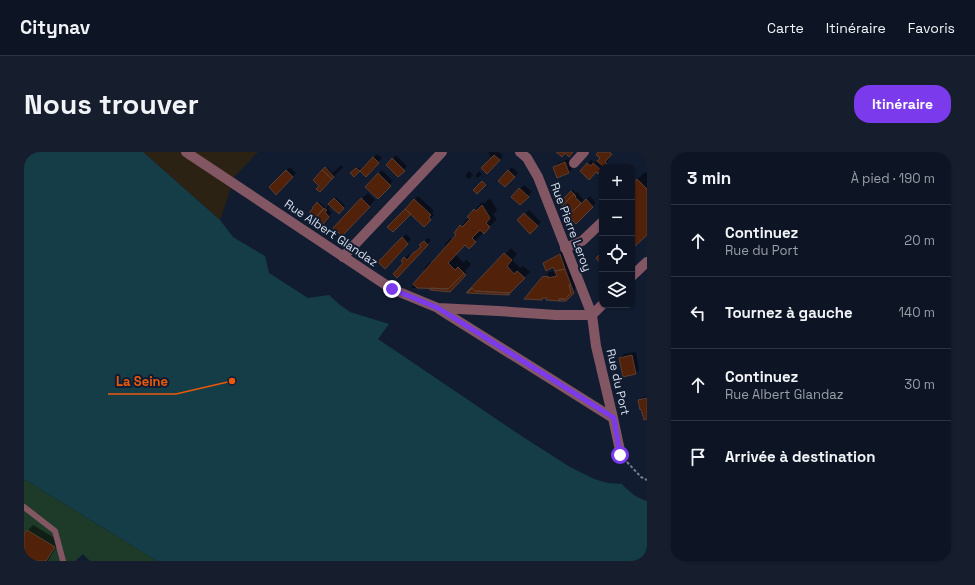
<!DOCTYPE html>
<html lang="fr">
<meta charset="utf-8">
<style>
:root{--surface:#0d1525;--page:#161e2d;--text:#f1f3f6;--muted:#9a9fa7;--line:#2d3442;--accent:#7c3aed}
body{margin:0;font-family:"Space Grotesk",sans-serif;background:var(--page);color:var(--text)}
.controls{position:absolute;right:12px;top:12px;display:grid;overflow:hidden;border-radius:8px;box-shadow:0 1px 3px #0004}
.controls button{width:36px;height:36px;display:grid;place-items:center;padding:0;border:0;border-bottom:1px solid var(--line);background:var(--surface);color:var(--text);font:20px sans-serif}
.stop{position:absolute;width:12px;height:12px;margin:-9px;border:3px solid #7c3aed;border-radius:50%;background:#fff}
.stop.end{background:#7c3aed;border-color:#fff;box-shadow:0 1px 4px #0008}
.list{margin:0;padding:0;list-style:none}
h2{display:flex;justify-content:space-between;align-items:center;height:52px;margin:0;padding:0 16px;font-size:17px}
h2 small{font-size:13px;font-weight:400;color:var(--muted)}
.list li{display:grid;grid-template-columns:26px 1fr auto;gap:12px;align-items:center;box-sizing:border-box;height:72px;padding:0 16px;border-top:1px solid var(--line)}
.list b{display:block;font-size:15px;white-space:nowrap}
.list p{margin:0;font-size:13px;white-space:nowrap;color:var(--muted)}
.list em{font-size:13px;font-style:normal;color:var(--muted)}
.icon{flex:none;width:22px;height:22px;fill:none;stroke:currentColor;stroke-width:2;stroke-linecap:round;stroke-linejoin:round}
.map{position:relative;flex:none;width:623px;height:409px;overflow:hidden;border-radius:16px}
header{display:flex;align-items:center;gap:24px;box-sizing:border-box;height:56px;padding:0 20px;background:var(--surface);border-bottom:1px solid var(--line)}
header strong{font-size:19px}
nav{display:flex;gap:22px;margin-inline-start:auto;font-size:14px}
.intro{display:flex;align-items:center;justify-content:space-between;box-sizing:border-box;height:96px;padding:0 24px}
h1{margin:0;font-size:28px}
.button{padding:10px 18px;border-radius:16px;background:var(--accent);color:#fff;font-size:14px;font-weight:700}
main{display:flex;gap:24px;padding:0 24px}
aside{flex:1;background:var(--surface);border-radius:16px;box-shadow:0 1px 3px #0004}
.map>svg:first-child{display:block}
.commercial{fill:#2c2213}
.green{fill:#1d3b28}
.water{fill:#143d47}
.shadow{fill:#0007}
.building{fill:#512109;stroke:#5a3f33}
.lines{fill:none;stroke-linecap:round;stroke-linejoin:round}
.path{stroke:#737d8e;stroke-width:2;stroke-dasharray:3 2;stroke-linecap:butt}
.service{stroke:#835664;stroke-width:6}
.minor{stroke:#835664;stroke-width:10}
.route{stroke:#7c3aed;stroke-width:5}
.labels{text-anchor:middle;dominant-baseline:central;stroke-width:4;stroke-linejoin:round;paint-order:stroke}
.street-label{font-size:12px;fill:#d6dfed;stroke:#111c31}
.leader{fill:none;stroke:#e8590c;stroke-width:1.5}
.callout-dot{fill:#e8590c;stroke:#111c31;stroke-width:1.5}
.callout-label{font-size:13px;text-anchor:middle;font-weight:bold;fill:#e8590c;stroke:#111c31;stroke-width:4;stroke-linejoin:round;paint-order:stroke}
</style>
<header>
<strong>Citynav</strong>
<nav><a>Carte</a><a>Itinéraire</a><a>Favoris</a></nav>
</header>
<div class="intro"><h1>Nous trouver</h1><a class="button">Itinéraire</a></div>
<main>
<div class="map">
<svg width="623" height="409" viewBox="0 0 623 409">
<rect width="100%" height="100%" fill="#111c31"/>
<path class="commercial" d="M119,0H234L211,24L196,68Z"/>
<path class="green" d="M0,327L133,409H66L59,402L51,409H0Z"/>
<path class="water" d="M0,0H119L196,68L209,85L241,104L245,121L284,146L305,143L316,153L326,160L365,172L354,187L496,283L546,315L570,327L584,331L598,332C605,340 613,346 623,349V409H133L0,327Z"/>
<path class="shadow" d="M464,0H475L479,4L463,20L468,6L465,3L466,2Z
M575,0H589L584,6L586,7L574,20L572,19H557L567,8L571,11L574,8V9L577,6Z
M353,2L358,6L342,23L336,18L330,23L328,21L334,15L338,18Z
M372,3L383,14L374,24L363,13Z
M545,7L548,17L545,20L533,25L530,15L534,11Z
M317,13L319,15L296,39L297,33L290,28L303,15L309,21Z
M266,15L272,21L252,41L247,35Z
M488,15L494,21L481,34L475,28Z
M358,18L369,29L354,46L343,35Z
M445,19L449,23L445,27L441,24Z
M455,19L458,22L454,26L451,24Z
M621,20L623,22V82L608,96V26L611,29Z
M500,33L508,40L496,52L488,45Z
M549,38L552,41L555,39L554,41L561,49L566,44L572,51L552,71L540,59L543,56L536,51Z
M344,41L351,48L318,83L310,76Z
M394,44L410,59L408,61L410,63L400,74L387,61L364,75Z
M312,45L321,54L315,60L307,53L304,56L308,61L298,71L290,56L295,50L302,56Z
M466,46L473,58L469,63L473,67L445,95L441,92L431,102L440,111L442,108L447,112L441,119L443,121L425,139L409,135H396L395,136H387L406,115L404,114L401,118L400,117L404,112L406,110L408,112L425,92L424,91L421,94L420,93L425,88L426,86L429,88L433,83L431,81L445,65L451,58L458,50L460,52Z
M505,58L517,70L506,80L495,68Z
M382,82L387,87L361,115L355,110Z
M404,86L407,88L373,124L381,112L378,109L385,102L387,105L395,97H396L398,95L397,93Z
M487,96L493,102L488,108L496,116L499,114L506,120L486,140L449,136Z
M540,99L552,135L550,137L551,139L541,148L524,145H520L517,147L519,126L525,120L529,119L530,121L532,120L530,114L520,112L524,108Z
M612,200L615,218L612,221L596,206L600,202Z
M623,244V266L615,248L619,245Z
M9,373L36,389L24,409H0V384L4,378Z"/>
<path class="building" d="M532,0H549L545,5L541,1L538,5Z
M574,0H586L588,2L581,10L583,12L580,15L573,9L576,6L572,3Z
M470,3L476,8L463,22L457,16Z
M349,5L355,11L342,25L336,19Z
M368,6L381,19L374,25L362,13Z
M541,10L545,21L533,26L529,15Z
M563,11L567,14L569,11L577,18L574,22L572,20L565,28L556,19Z
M301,15L310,25L308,27L298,18Z
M332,16L336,19L330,25L326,21Z
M262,18L269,25L252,43L245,35Z
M298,18L308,27L296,40L292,37L295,34L289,28Z
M484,18L491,25L481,35L474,29Z
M354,21L367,34L354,47L341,35Z
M613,27L623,37V83L608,97V31Z
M458,29L462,33L453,42L449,38Z
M495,36L505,45L496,53L487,45Z
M547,39L550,42L538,54L535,51Z
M550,42L552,44L551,45L557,51L544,64L539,59L541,56L539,53Z
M310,46L320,56L315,62L304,52Z
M337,46L346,55L318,84L309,76Z
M390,47L407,63L405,65L407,68L400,75L381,57Z
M562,47L569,55L552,72L544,64Z
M293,50L300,57L291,66L285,61L289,56H288Z
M458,53L466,66L462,71L466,75L460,82L456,78L448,86L452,90L445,97L441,93L424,111L431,118L434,115L440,121L424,137L393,136L389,132L432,83L430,81L436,73L438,75L446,67L443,65L450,57L452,59Z
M300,56L303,58L301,60L305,65L298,73L291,66Z
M381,57L387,62L369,80L363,75Z
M500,61L514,74L506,82L493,68Z
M378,85L384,92L361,117L354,110Z
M400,89L404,93L373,126L369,122L379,111L377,109L380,105L383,108L390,100H391L397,95L395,93Z
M578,100V113L572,106Z
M480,101L488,108L483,114L490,122L493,119L501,126L486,141L451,139L448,136L442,141Z
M536,102L541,117L531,119L529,115L522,119L519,111Z
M541,117L547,133H545L547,141L541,147H535V149L522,148L523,146H518V148L500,147L518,125L524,124V126L533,124L531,119Z
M440,121L442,123L426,140L406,138V136L424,137Z
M545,133H547L550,141L542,149H535V147H541L547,141Z
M448,136L451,139L486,141L485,143L443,141Z
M608,203L612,222L599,225L595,206Z
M623,246V267L620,268L617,257L616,258L614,248Z
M3,378L31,395L22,409H0V382Z"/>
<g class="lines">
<path class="path" d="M603,310L617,325L623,328"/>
<path class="service" d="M0,355L31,379L39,409"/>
<path class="minor" d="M162,0L368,137L414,156L474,159L532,163H568
M496,0L503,6L514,25L568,163L572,194L589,266L597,303
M550,11L560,0
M541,96L558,89L578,70
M319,105L418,0
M608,124L623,110
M415,157L589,266
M568,163L578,153"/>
</g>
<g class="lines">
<path class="route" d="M368,137L414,156L590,266L596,303"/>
</g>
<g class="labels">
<g class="street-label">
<text transform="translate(547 75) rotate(69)">Rue Pierre Leroy</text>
<text transform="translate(307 81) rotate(34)">Rue Albert Glandaz</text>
<text transform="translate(594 230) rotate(77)">Rue du Port</text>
</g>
</g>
<path class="leader" d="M208 229L152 242H84"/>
<circle class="callout-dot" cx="208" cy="229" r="4"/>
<g class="callout-label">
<text x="118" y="234">La Seine</text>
</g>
</svg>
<div class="controls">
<button>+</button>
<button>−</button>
<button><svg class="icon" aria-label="locate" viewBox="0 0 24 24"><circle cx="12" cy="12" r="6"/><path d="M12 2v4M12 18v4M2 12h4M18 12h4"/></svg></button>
<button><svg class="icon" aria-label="layers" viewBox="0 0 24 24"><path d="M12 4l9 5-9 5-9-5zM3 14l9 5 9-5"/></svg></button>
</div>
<div class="stop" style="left:596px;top:303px"></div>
<div class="stop end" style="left:368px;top:137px"></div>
</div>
<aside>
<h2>3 min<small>À pied · 190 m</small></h2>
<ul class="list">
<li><svg class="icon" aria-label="ahead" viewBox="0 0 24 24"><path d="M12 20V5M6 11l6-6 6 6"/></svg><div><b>Continuez</b><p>Rue du Port</p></div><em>20 m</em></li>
<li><svg class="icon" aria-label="left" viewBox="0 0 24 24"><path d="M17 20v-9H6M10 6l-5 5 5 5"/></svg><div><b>Tournez à gauche</b></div><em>140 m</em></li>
<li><svg class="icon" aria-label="ahead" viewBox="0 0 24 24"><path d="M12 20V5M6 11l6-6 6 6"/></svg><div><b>Continuez</b><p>Rue Albert Glandaz</p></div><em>30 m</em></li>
<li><svg class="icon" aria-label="arrive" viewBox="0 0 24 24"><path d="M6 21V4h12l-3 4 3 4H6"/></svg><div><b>Arrivée à destination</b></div></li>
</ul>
</aside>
</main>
